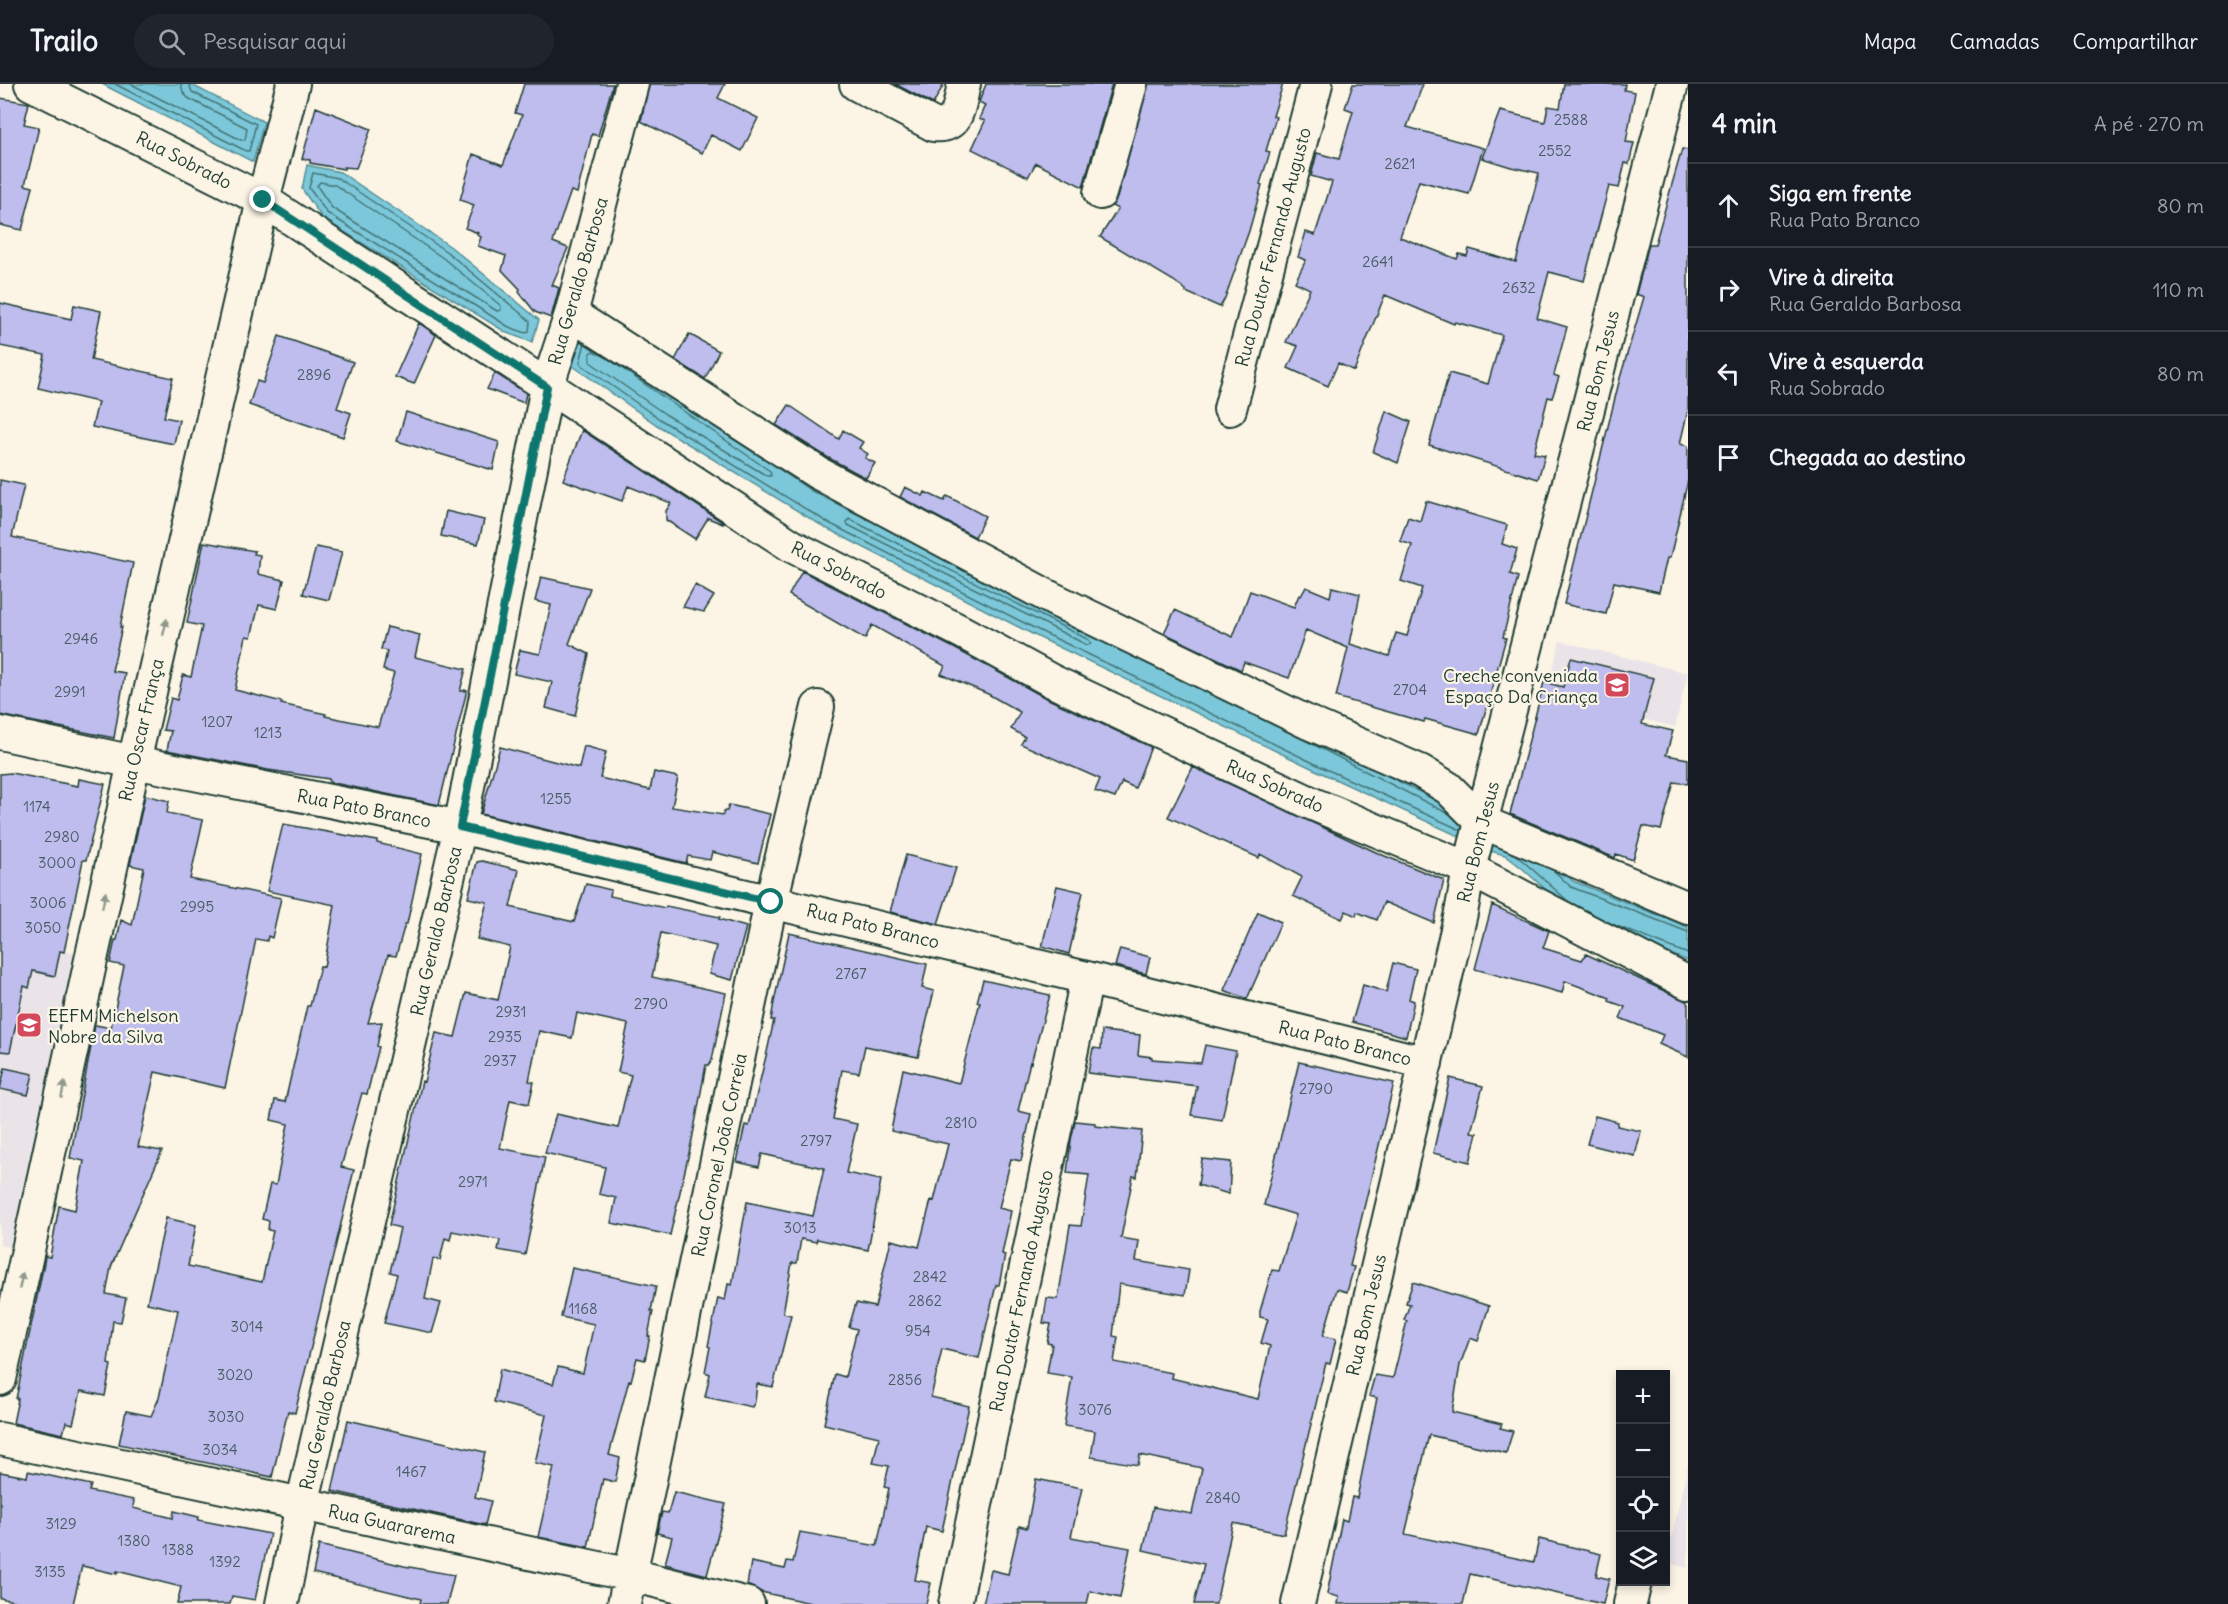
<!DOCTYPE html>
<html lang="pt">
<meta charset="utf-8">
<style>
:root{--surface:#171b24;--page:#20242c;--text:#f1f3f6;--muted:#9ea1a6;--line:#363941}
body{margin:0;font-family:Delius,sans-serif;background:var(--page);color:var(--text)}
.controls{position:absolute;right:18px;bottom:18px;display:grid;overflow:hidden;border-radius:0px;box-shadow:0 3px 9px #0003}
.controls button{width:54px;height:54px;display:grid;place-items:center;padding:0;border:0;border-bottom:2px solid var(--line);background:var(--surface);color:var(--text);font:30px sans-serif}
.stop{position:absolute;width:18px;height:18px;margin:-14px;border:4px solid #0f766e;border-radius:50%;background:#fff}
.stop.end{background:#0f766e;border-color:#fff;box-shadow:0 2px 6px #0008}
.list{margin:0;padding:0;list-style:none}
h2{display:flex;justify-content:space-between;align-items:center;height:78px;margin:0;padding:0 24px;font-size:26px}
h2 small{font-size:20px;font-weight:400;color:var(--muted)}
.list li{display:grid;grid-template-columns:39px 1fr auto;gap:18px;align-items:center;box-sizing:border-box;height:84px;padding:0 24px;border-top:2px solid var(--line)}
.list b{display:block;font-size:22px;white-space:nowrap}
.list p{margin:0;font-size:20px;white-space:nowrap;color:var(--muted)}
.list em{font-size:20px;font-style:normal;color:var(--muted)}
.icon{flex:none;width:33px;height:33px;fill:none;stroke:currentColor;stroke-width:2;stroke-linecap:round;stroke-linejoin:round}
.map{position:relative;flex:none;width:1688px;height:1520px;overflow:hidden}
header{display:flex;align-items:center;gap:36px;box-sizing:border-box;height:84px;padding:0 30px;background:var(--surface);border-bottom:2px solid var(--line)}
header strong{font-size:28px}
nav{display:flex;gap:33px;margin-inline-start:auto;font-size:21px}
.search{width:420px;height:54px;background:var(--page);display:flex;align-items:center;gap:15px;box-sizing:border-box;padding:0 21px;border-radius:33px;color:var(--muted);font-size:22px}
main{display:flex}
aside{flex:1;background:var(--surface)}
.map>svg:first-child{display:block}
.built{fill:#eae4e8}
.water{fill:#7bc8da;stroke:#569098;stroke-width:1.5}
.lines{fill:none;stroke-linecap:round;stroke-linejoin:round}
.shore{stroke:#447576;stroke-width:1.5}
.building{fill:#bfbcee;stroke:#1f3d34;stroke-width:1.5}
.minor-casing{stroke:#1f3d34;stroke-width:36}
.minor{stroke:#fcf5e5;stroke-width:32}
.oneway{fill:#8e998c}
.route{stroke:#0f766e;stroke-width:8}
.labels{text-anchor:middle;dominant-baseline:central;stroke-width:4.5;stroke-linejoin:round;paint-order:stroke}
.number-label{font-size:15px;fill:#475d62}
.street-label{font-size:18px;fill:#1f3d34;stroke:#fcf5e5}
.poi-label{font-size:18px;fill:#1f3d34;stroke:#fcf5e5;text-anchor:end}
</style>
<header>
<strong>Trailo</strong>
<div class="search"><svg class="icon" aria-label="search" viewBox="0 0 24 24"><circle cx="10" cy="10" r="6"/><path d="M15 15l6 6"/></svg>Pesquisar aqui</div>
<nav><a>Mapa</a><a>Camadas</a><a>Compartilhar</a></nav>
</header>
<main>
<div class="map">
<svg width="1688" height="1520" viewBox="0 0 1688 1520">
<rect width="100%" height="100%" fill="#fcf5e5"/>
<filter id="ink" filterUnits="userSpaceOnUse"><feTurbulence type="fractalNoise" baseFrequency=".0167" numOctaves="2"/><feDisplacementMap in="SourceGraphic" scale="12" xChannelSelector="R" yChannelSelector="G"/><feConvolveMatrix kernelMatrix="1 2 1 2 8 2 1 2 1" color-interpolation-filters="sRGB"/></filter>
<g filter="url(#ink)">
<path class="built" d="M1560,557L1688,589L1675,643L1546,611Z
M0,853L74,869L10,1163L0,1161Z
M1688,1379V1484L1666,1479Z"/>
<path class="water" d="M102,0H190L264,38L253,78Z
M307,81L340,88L451,163L539,236L532,258L507,249L322,134L302,105Z
M582,245L813,401L1473,735L1467,756L1326,691L1040,554L824,443L657,341L573,282Z
M1495,749L1559,783L1573,797L1688,843V877L1574,831L1523,785L1505,771L1490,767Z"/>
<g class="lines">
<path class="shore" d="M115,0L246,67H249L256,40L192,8L189,0
M131,0L241,56H245L247,44L188,14L183,8L181,0
M313,89L338,94L447,168L530,237L529,248L526,249L509,243L327,129L309,104Z
M320,98L335,101L443,174L501,222V226L497,227L332,124L317,102Z
M585,259L580,278L582,281L661,336L827,438L1042,548L1328,686L1461,746
M593,267L604,272L770,387L771,392H767L665,330L590,278V269Z
M776,383L810,406L869,436
M849,435L1089,556L1091,560L1087,561L848,441L847,438Z
M1285,646L1449,730
M1515,770L1568,817
M1553,786L1571,803L1688,848
M1609,839L1688,870"/>
</g>
<path class="building" d="M524,0H613L598,52L592,50L577,109L571,107L553,158L568,164L552,201L559,204L551,234L535,228L519,208L520,205L502,186L506,172L478,162L481,153L477,151L478,149L465,144L474,121L460,116L473,70L503,81L522,31L515,29Z
M649,0H725L718,14L758,34L742,67L711,51L702,69L641,37Z
M895,0H944L933,20Z
M986,0H1112L1083,103L1036,79L1028,93L972,65L985,37L979,35L985,21L979,18Z
M1148,0H1283L1273,32L1276,33L1266,67L1270,68L1260,100L1262,101L1249,147L1225,214L1220,223L1186,208V206L1174,197L1100,153L1118,125L1112,122L1117,114Z
M1353,0H1423L1407,43L1483,64L1469,110L1419,97L1400,153L1457,175L1459,170L1467,172L1469,165L1516,178L1539,89L1511,83L1482,74L1500,27L1545,38L1548,22L1560,24L1564,0H1625L1624,6L1635,8L1626,58L1634,59L1629,80L1625,79L1619,104L1609,102L1584,197L1549,188L1537,234L1567,243L1554,291L1559,293L1552,314L1548,313L1534,369L1545,371L1538,395L1429,361L1449,289L1488,300L1502,251L1455,238L1454,240L1385,211L1354,287L1338,279L1328,302L1288,284L1298,262L1286,258L1310,205L1295,198L1306,176L1298,173L1306,148L1315,151L1332,98L1311,92L1317,69L1339,75L1353,27L1345,24Z
M0,14L29,19L24,40L39,43L25,101L33,103L22,146L0,141Z
M316,23L371,45L356,84L344,83V85L310,79V76L302,75Z
M1682,65L1688,66V326L1680,360L1688,362V396L1670,474H1667L1659,508L1614,498L1606,530L1564,520L1620,294L1644,213L1636,210L1649,160H1655Z
M0,219L71,235L74,221L101,227L91,276L173,294L164,333L179,336L174,360L92,343L98,318L38,304L45,271L0,262Z
M419,239L436,251L414,300L395,293Z
M689,250L719,267L705,295L675,276Z
M279,252L353,278L337,324L351,329L343,353L249,321L257,297L263,299Z
M495,289L526,309L524,319L487,305Z
M789,321L839,355L843,346L863,358L859,364L868,370L865,374L875,379L866,394L827,373L776,341Z
M1386,327L1411,338L1398,379L1373,368Z
M406,328L499,358L493,386L397,357Z
M582,346L724,439L723,440L708,434L695,455L666,436V427L671,419L628,402L622,417L563,396Z
M0,396L24,401L12,453L133,479L120,543H122L112,587L125,589L114,654L0,631Z
M905,403L923,412L925,408L944,417L947,412L985,432L975,453L900,413Z
M1426,417L1507,441L1502,460L1517,465L1510,490L1518,493L1503,553L1506,554L1479,650L1425,635L1424,638L1336,613L1348,564L1306,546L1289,594L1244,578L1241,586L1164,549L1175,526L1233,553L1250,507L1294,523L1299,511L1301,512L1306,503L1330,513L1332,503L1360,510L1350,560L1389,572L1396,549L1407,552L1422,504L1401,497L1412,461L1400,457L1408,433L1420,437Z
M446,427L484,436L478,460L441,452Z
M204,458L255,467L254,470L260,471L258,490L284,496L277,525L259,521L251,553L246,552L235,606L282,618L281,620L326,630L325,632L378,643L394,589L383,586L387,567L381,565L387,543L420,551L415,573L466,585L460,607L467,606L439,721L329,698V695L268,686L167,666L171,647L163,646L171,614L177,616L183,591L191,593L202,542L187,539Z
M316,463L342,468L329,516L303,510Z
M802,487L954,564L1044,613L1151,663L1135,704L1122,698L1115,714L1095,707L1100,695L1021,660L1025,653L1011,645L1020,628L988,610L941,590L945,582L872,541L865,555L789,511Z
M541,493L590,504L569,560L589,570L575,632L546,624L552,598L514,590L520,566L540,570L551,521L535,517Z
M695,501L714,512L704,528L683,523Z
M1571,574L1654,594L1642,640L1673,647L1666,671L1688,675V700L1674,698L1661,746L1643,742L1633,776L1616,770L1615,774L1510,730L1544,598L1563,603Z
M584,662L606,668L600,694L650,706L654,688L678,693L672,723L723,731L724,727H727L729,721L770,730L758,779L712,768L710,776L688,772L686,779L481,730L500,663L579,684Z
M1193,683L1380,770L1444,796L1434,839L1384,818L1377,836L1357,828L1356,832L1346,827L1342,835L1293,812L1302,793L1260,770L1259,774L1168,733Z
M11,689L78,702L79,695L105,700L86,776H83L64,868L60,867L55,892L33,887L29,904L24,902L10,968L0,967V690Z
M145,711L169,717L167,729L203,736L190,795L281,814L272,854L268,852L267,857L256,855L225,1004L155,988L138,1063L162,1067L111,1183L106,1210L126,1214L121,1238L113,1237L108,1280L111,1281L105,1312L81,1307L73,1340L66,1338L63,1350L13,1339L18,1315H16L44,1179L45,1172L50,1173L59,1122L75,1126L84,1077L70,1074L95,941L111,944L124,882L110,879L115,856H117L121,836L132,841L144,784L130,781Z
M283,740L377,757V759L422,770L407,840H405L396,872L388,871L368,939L382,938L377,962L379,963L367,1010L362,1009L341,1083L354,1086L295,1329L288,1327L272,1393L119,1360L126,1327L151,1332L159,1314L178,1226L147,1219L166,1134L196,1141L188,1182L262,1198L273,1147L268,1146L269,1137L262,1135L270,1100L276,1101L288,1040L271,1036L275,1016L285,1018L307,922H310L320,882L324,883L335,821L267,807Z
M906,771L956,784L938,840L890,828Z
M482,777L519,786L510,823L574,838L586,800L611,806L610,812L665,824L666,822L720,833L719,835L746,843L732,896L709,890L716,862L661,849L652,893L726,909L712,976L709,981H706L692,1056L670,1151L611,1139L616,1114L599,1110L605,1083L545,1069L556,1030L618,1044L624,1018L631,991L618,988L628,940L577,929L572,954L539,947L529,997L534,998L529,1020L510,1016L500,1064L545,1073L525,1171L498,1166L500,1156L452,1147L450,1156L445,1154L440,1176L433,1175L425,1215L441,1219L432,1249L384,1239L397,1190L390,1188L400,1144L389,1141L422,997L424,998L436,949L455,953L466,909L498,916L510,863L477,855L487,818L468,814L477,778Z
M1057,802L1083,808L1069,870L1042,862Z
M1492,821L1549,847L1543,864L1582,876L1586,870L1688,918V973L1659,960L1663,951L1620,934L1625,923L1609,917L1610,914L1565,897L1562,909L1475,885Z
M1258,828L1281,838L1247,915L1224,906Z
M789,849L927,880L922,904L934,907L918,973L865,962L859,989L842,986L833,1035L857,1040L846,1089L881,1096L868,1166L817,1155L816,1158L801,1155L797,1179H792L783,1229L791,1231L773,1303L757,1300L755,1318L752,1323L705,1313L710,1290L705,1288L710,1263L708,1262L718,1214L725,1216L728,1200L732,1201L747,1118L813,1132L824,1084L762,1070L759,1083L737,1078L745,1041L749,1042L767,968L774,936H771L774,918Z
M1120,865L1150,873L1146,890L1115,882Z
M1393,879L1416,885L1409,915L1414,917L1406,953L1352,938L1363,901L1386,908Z
M983,896L1050,911L1031,979L1030,978L1018,1027L1031,1030L1021,1077L1011,1075L999,1124L1011,1127L1002,1170L1005,1171L999,1201H996L979,1274L942,1265L931,1313L969,1322L942,1447L926,1443L915,1496L931,1499L926,1520H815L761,1508L747,1501L751,1478L785,1485L787,1477L793,1478L800,1448L877,1462L889,1404L884,1403L889,1382L873,1379L879,1353L824,1340L835,1290L845,1293L857,1245L849,1243L856,1219L875,1223L891,1156L919,1163L931,1116L934,1117L948,1060L891,1047L903,985L959,999L980,918H977Z
M1102,947L1140,951L1138,971L1152,973V975L1201,979L1205,961L1236,967L1222,1036L1191,1031L1197,1002L1088,989L1093,964L1101,965Z
M1299,978L1394,999L1350,1182L1354,1183L1347,1208L1337,1205L1323,1252L1336,1255L1330,1280L1326,1279L1284,1450L1233,1439L1216,1520H1194L1204,1480L1143,1466L1153,1423L1192,1430L1202,1384L1140,1371L1138,1381L1091,1373L1095,1347L1064,1342L1072,1293L1047,1289L1052,1260L1047,1259L1051,1240L1043,1239L1047,1214L1058,1215L1070,1141L1081,1142L1089,1091L1067,1089L1071,1056L1075,1037L1095,1039V1042L1142,1047L1137,1093L1133,1092L1121,1154L1139,1157L1136,1177L1189,1186L1185,1211L1119,1200L1113,1252L1118,1253L1114,1278L1172,1289L1171,1294L1258,1315L1270,1262L1261,1259L1268,1235L1260,1233V1227L1272,1186L1279,1187L1296,1131L1264,1121Z
M5,984L33,990L28,1011L0,1005Z
M1450,994L1483,1002L1471,1048L1477,1049L1470,1078L1433,1069Z
M1595,1032L1618,1038L1617,1042L1641,1047L1635,1072L1587,1060Z
M1202,1075L1231,1078L1229,1110L1198,1101Z
M572,1184L656,1202L651,1227H653L648,1252H650L645,1276L637,1274L631,1297L629,1296L609,1371L620,1374L615,1398L603,1395L588,1463L538,1453L554,1383L535,1379L546,1331L494,1318L500,1285L553,1300L558,1283L583,1289L594,1240L561,1233Z
M1413,1198L1489,1222L1478,1257L1470,1254L1460,1281L1452,1328L1502,1340L1500,1344L1513,1347L1506,1369L1429,1351L1405,1450L1534,1478L1539,1455L1601,1470L1596,1492L1609,1495L1603,1520L1470,1490L1463,1520H1338L1339,1513L1327,1510L1342,1435L1347,1437L1352,1413L1357,1414L1377,1314L1369,1312L1375,1291L1393,1294L1407,1237L1404,1236L1410,1220L1406,1219Z
M348,1336L485,1368L475,1413L491,1417L485,1441L332,1407Z
M28,1387L91,1401L89,1407L134,1416L133,1424L173,1434L174,1427L199,1433L198,1436L270,1450L255,1516L232,1512L230,1520H177L181,1503L117,1487V1490L82,1482L73,1520H27L0,1514V1388L27,1393Z
M1036,1395L1082,1404L1071,1453L1130,1464L1120,1514L1090,1507L1087,1520H983L991,1486L1008,1490L1019,1442L1027,1444Z
M674,1408L726,1420L707,1491L665,1480L672,1453L657,1449L662,1428L668,1429Z
M319,1461L404,1482L454,1491L447,1520H420L421,1515L313,1489Z"/>
<g class="lines">
<g class="minor-casing">
<path id="minor" d="M31,0L263,116L792,462L962,548L1052,597L1313,720L1469,785L1688,899
M856,0L934,41C960,44 959,20 964,0
M1100,109L1131,0
M571,230L818,389L1053,515L1309,639L1420,687L1448,704L1482,738L1688,824
M1230,325L1316,0
M0,649L134,678L460,743L1087,894L1426,979
M0,1295L134,678L263,116L293,0
M0,1355L631,1491L748,1520
M282,1520L302,1421L460,743L547,303L571,230L632,0
M624,1520L771,818L818,623
M955,1520L1087,894
M1298,1520L1461,829L1469,785L1672,0
M1630,1520L1635,1498"/>
</g>
<use href="#minor" class="minor"/>
</g>
<defs><path id="oneway-solid" d="M-6-.8H1V-3.2L6.5 0L1 3.2V.8H-6Z" transform="scale(1.5)"/></defs>
<g class="oneway">
<use href="#oneway-solid" transform="translate(165 543) rotate(-77)"/>
<use href="#oneway-solid" transform="translate(104 816) rotate(-78)"/>
<use href="#oneway-solid" transform="translate(63 1006) rotate(-78)"/>
<use href="#oneway-solid" transform="translate(21 1197) rotate(-78)"/>
</g>
</g>
<g class="lines" filter="url(#ink)">
<path class="route" d="M263,116L547,303L460,743L771,818"/>
</g>
<defs>
<g id="school-square" transform="scale(1.35)"><rect x="-9" y="-9" width="18" height="18" rx="4" fill="#d1495b" stroke="#fcf5e5"/><path d="M0-5L7-2L0 1L-7-2ZM-4 1L0 2.5L4 1V4Q0 6-4 4Z" fill="#fff"/></g>
</defs>
<g fill-rule="evenodd">
<use href="#school-square" x="1617" y="601"/>
<use href="#school-square" x="29" y="941"/>
</g>
<g class="labels">
<g class="number-label">
<text x="1571" y="35">2588</text>
<text x="1555" y="66">2552</text>
<text x="1400" y="79">2621</text>
<text x="1378" y="177">2641</text>
<text x="1519" y="203">2632</text>
<text x="314" y="290">2896</text>
<text x="81" y="554">2946</text>
<text x="1410" y="605">2704</text>
<text x="70" y="607">2991</text>
<text x="217" y="637">1207</text>
<text x="268" y="648">1213</text>
<text x="556" y="714">1255</text>
<text x="37" y="722">1174</text>
<text x="62" y="752">2980</text>
<text x="57" y="778">3000</text>
<text x="48" y="818">3006</text>
<text x="197" y="822">2995</text>
<text x="43" y="843">3050</text>
<text x="851" y="889">2767</text>
<text x="651" y="919">2790</text>
<text x="511" y="927">2931</text>
<text x="505" y="952">2935</text>
<text x="500" y="976">2937</text>
<text x="1316" y="1004">2790</text>
<text x="961" y="1038">2810</text>
<text x="816" y="1056">2797</text>
<text x="473" y="1097">2971</text>
<text x="800" y="1143">3013</text>
<text x="930" y="1192">2842</text>
<text x="925" y="1216">2862</text>
<text x="583" y="1224">1168</text>
<text x="247" y="1242">3014</text>
<text x="918" y="1246">954</text>
<text x="235" y="1290">3020</text>
<text x="905" y="1295">2856</text>
<text x="1095" y="1325">3076</text>
<text x="226" y="1332">3030</text>
<text x="220" y="1365">3034</text>
<text x="411" y="1387">1467</text>
<text x="1223" y="1413">2840</text>
<text x="61" y="1439">3129</text>
<text x="134" y="1456">1380</text>
<text x="178" y="1465">1388</text>
<text x="225" y="1477">1392</text>
<text x="50" y="1487">3135</text>
</g>
<g class="street-label">
<text transform="translate(184 76) rotate(27)">Rua Sobrado</text>
<text transform="translate(1273 163) rotate(-75)">Rua Doutor Fernando Augusto</text>
<text transform="translate(578 197) rotate(-74)">Rua Geraldo Barbosa</text>
<text transform="translate(1598 287) rotate(-76)">Rua Bom Jesus</text>
<text transform="translate(839 486) rotate(27)">Rua Sobrado</text>
<text transform="translate(141 646) rotate(-77)">Rua Oscar França</text>
<text transform="translate(1275 702) rotate(24)">Rua Sobrado</text>
<text transform="translate(364 724) rotate(11)">Rua Pato Branco</text>
<text transform="translate(1478 758) rotate(-76)">Rua Bom Jesus</text>
<text transform="translate(873 842) rotate(14)">Rua Pato Branco</text>
<text transform="translate(436 847) rotate(-77)">Rua Geraldo Barbosa</text>
<text transform="translate(1345 959) rotate(14)">Rua Pato Branco</text>
<text transform="translate(719 1071) rotate(-78)">Rua Coronel João Correia</text>
<text transform="translate(1021 1207) rotate(-78)">Rua Doutor Fernando Augusto</text>
<text transform="translate(1366 1231) rotate(-77)">Rua Bom Jesus</text>
<text transform="translate(325 1321) rotate(-77)">Rua Geraldo Barbosa</text>
<text transform="translate(392 1440) rotate(12)">Rua Guararema</text>
</g>
<g class="poi-label">
<text x="1598" y="591">Creche conveniada<tspan x="1598" dy="21">Espaço Da Criança</tspan></text>
<text x="48" y="931" text-anchor="start">EEFM Michelson<tspan x="48" dy="21">Nobre da Silva</tspan></text>
</g>
</g>
</svg>
<div class="controls">
<button>+</button>
<button>−</button>
<button><svg class="icon" aria-label="locate" viewBox="0 0 24 24"><circle cx="12" cy="12" r="6"/><path d="M12 2v4M12 18v4M2 12h4M18 12h4"/></svg></button>
<button><svg class="icon" aria-label="layers" viewBox="0 0 24 24"><path d="M12 4l9 5-9 5-9-5zM3 14l9 5 9-5"/></svg></button>
</div>
<div class="stop" style="left:771px;top:818px"></div>
<div class="stop end" style="left:263px;top:116px"></div>
</div>
<aside>
<h2>4 min<small>A pé · 270 m</small></h2>
<ul class="list">
<li><svg class="icon" aria-label="ahead" viewBox="0 0 24 24"><path d="M12 20V5M6 11l6-6 6 6"/></svg><div><b>Siga em frente</b><p>Rua Pato Branco</p></div><em>80 m</em></li>
<li><svg class="icon" aria-label="right" viewBox="0 0 24 24"><path d="M7 20v-9h11M14 6l5 5-5 5"/></svg><div><b>Vire à direita</b><p>Rua Geraldo Barbosa</p></div><em>110 m</em></li>
<li><svg class="icon" aria-label="left" viewBox="0 0 24 24"><path d="M17 20v-9H6M10 6l-5 5 5 5"/></svg><div><b>Vire à esquerda</b><p>Rua Sobrado</p></div><em>80 m</em></li>
<li><svg class="icon" aria-label="arrive" viewBox="0 0 24 24"><path d="M6 21V4h12l-3 4 3 4H6"/></svg><div><b>Chegada ao destino</b></div></li>
</ul>
</aside>
</main>
